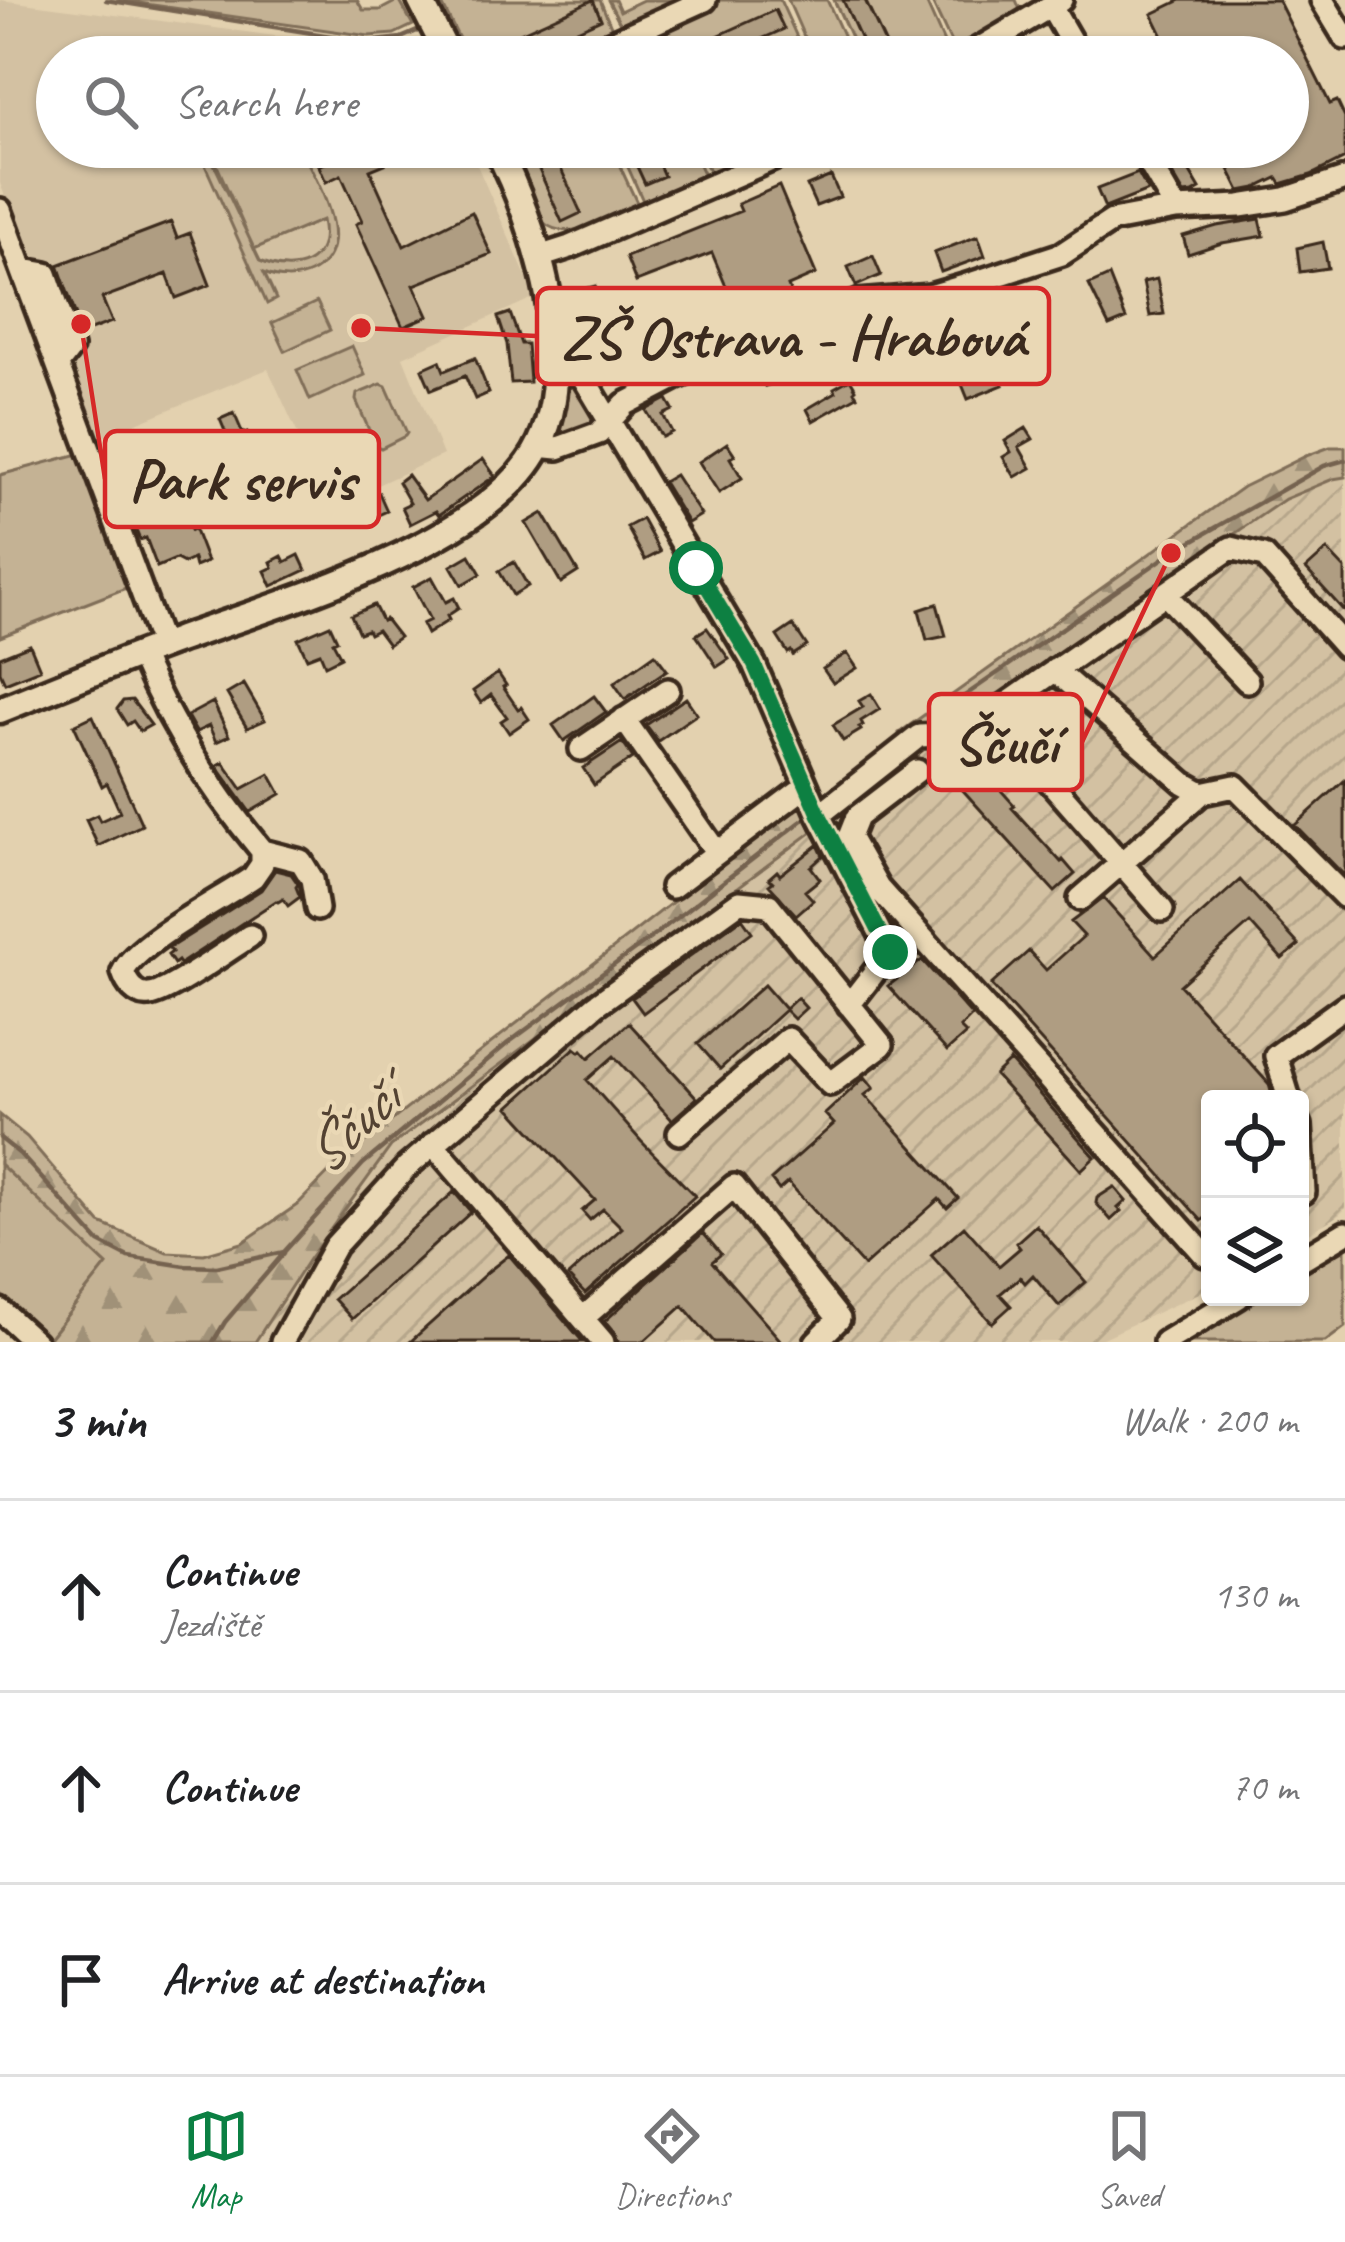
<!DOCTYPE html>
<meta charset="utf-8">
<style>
:root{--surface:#fff;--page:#f2f2f2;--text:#202124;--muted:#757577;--line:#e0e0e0;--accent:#0b8043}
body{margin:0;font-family:Caveat,sans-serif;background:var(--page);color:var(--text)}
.controls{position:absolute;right:36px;bottom:36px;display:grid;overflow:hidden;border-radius:12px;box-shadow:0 3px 9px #0004}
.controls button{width:108px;height:108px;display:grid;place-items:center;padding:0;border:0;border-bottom:3px solid var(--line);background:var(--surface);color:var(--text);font:60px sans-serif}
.stop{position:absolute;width:36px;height:36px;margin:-27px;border:9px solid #0b8043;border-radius:50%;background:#fff}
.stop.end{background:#0b8043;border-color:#fff;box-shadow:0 3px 12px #0008}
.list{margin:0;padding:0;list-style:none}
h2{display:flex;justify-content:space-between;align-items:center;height:156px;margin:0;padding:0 48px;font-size:51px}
h2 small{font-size:39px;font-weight:400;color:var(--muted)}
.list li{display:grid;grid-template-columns:78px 1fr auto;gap:36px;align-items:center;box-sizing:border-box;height:192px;padding:0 48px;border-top:3px solid var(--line)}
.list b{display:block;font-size:45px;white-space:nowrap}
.list p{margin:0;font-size:39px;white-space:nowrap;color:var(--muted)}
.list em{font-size:39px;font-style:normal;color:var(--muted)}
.icon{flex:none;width:66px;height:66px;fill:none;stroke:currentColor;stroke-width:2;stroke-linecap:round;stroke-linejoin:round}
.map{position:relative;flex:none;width:1345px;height:1342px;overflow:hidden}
.search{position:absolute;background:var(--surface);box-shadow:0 3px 9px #0004;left:36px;right:36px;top:36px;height:132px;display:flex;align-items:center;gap:30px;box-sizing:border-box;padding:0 42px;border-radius:66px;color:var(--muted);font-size:45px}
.sheet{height:732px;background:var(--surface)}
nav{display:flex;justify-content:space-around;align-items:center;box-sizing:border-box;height:168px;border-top:3px solid var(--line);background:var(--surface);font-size:33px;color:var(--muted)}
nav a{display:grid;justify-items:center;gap:6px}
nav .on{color:var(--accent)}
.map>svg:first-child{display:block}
.built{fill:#d3c1a2}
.industrial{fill:url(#industrial-furrows)}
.green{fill:#c4b294;stroke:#806e59;stroke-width:3}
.forest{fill:url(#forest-firs);stroke:#806e59;stroke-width:3}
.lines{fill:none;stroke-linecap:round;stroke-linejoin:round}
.stream{stroke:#74624f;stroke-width:4.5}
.building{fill:#af9d82;stroke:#3b2a1e;stroke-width:3}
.minor-casing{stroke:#3b2a1e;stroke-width:30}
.major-casing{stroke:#3b2a1e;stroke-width:33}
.minor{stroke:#ead8b5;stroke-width:21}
.major{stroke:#ead8b5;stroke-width:24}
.route{stroke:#0b8043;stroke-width:15}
.labels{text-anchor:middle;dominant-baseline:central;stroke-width:9;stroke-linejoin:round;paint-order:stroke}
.water-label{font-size:60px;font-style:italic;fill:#534232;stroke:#ead8b5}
.leader{fill:none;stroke:#d62828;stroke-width:4.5}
.callout-dot{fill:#d62828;stroke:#ead8b5;stroke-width:4.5}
.callout{fill:#ead8b5;stroke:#d62828;stroke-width:4.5}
.callout-label{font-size:60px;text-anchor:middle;font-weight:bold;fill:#3b2a1e}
</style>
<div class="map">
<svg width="1345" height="1342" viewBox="0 0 1345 1342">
<defs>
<pattern id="industrial-furrows" width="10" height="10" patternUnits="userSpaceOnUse" patternTransform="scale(3)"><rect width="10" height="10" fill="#d3c1a2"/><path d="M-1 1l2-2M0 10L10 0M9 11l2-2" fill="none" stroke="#b6a68b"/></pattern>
<pattern id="forest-firs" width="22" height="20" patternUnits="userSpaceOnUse" patternTransform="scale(3)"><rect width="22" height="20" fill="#c4b294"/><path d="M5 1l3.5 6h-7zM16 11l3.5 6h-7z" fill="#a09178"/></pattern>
</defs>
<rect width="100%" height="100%" fill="#e3d1af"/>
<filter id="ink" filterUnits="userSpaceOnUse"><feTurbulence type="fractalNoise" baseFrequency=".00833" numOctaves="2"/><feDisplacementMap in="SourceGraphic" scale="24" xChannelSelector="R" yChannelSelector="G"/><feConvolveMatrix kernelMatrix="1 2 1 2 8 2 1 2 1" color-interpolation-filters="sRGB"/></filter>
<g filter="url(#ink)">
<path class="built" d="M0,0L360,47H391L420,38L429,57H57V147H469L535,297L403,357L443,455L331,506L268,369L95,440L0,183Z"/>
<path class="industrial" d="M1345,477V1209L1339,1215L1300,1238V1099H1210V1288L1094,1342H230L353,1174L958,724L1285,499L1333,479Z"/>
<path class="green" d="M118,0H357L363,10H380L399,0L413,25L394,34L369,36Z
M440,0H600L613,31L622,27L608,0H615L620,11L643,0H780L806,57H658L650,41L651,35L639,39L644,43L651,57H468Z
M788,0H827L853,57H813Z
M834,0H925L949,54L944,57H860Z
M931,0H1016L1021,12L955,51Z
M197,147H206L260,261C295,276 331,264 322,220L254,249L209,147H300C316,181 361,249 310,273C296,280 278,279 264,273L276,299L267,304Z
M511,147H611L638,205C610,216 569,245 543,222Z
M619,147H691L705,178L644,203Z
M698,147H775L711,175Z
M317,302L330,330L285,351L272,323Z
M352,346L365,375L310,400L297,370Z
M567,366L600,425L564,439L554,437Z
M381,384L386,386L407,433L405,436L381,448L376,446L356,400L357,394Z
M86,452L131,586L0,637V475Z
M0,1164L107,1265L46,1342L0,1301Z
M1345,1249V1327L1325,1342H1184L1262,1297H1300V1275Z"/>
<path class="forest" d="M1330,447H1345V477L1333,479L1285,499L958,724L900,737L899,733L1243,487L1306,456Z
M800,803L812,832L391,1146L309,1259L255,1342H46L107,1265L0,1164V1115L27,1137L100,1223L167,1252L204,1254L242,1243L297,1205L341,1160Z"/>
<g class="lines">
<path class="stream" d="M106,0L368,42L401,38L424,28
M947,708L1171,553L1324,466L1345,460
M0,1138L20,1154L99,1242L128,1257L185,1266L217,1267L284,1252L363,1164L508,1043L656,934L803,820
M213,1342L225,1322L284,1253"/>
</g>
<path class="building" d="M593,0L601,19L518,57H467Z
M843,0H865L885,43L866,51Z
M1181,0H1278L1330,104L1337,101L1345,118V158L1311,175L1281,184L1277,178L1256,188L1240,191L1218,147H1288V57H1173L1152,14Z
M775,10L784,29L721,57H671Z
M329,147H378L385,164L370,170L404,246L472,212L491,254L414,285L428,316L403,327L356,224L362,221L341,175L326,182L319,166L334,159Z
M529,147H551L581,213L562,222Z
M628,147H651L664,176L645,184Z
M1184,162L1200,189L1193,193L1184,194L1170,170Z
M1138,173L1148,191L1105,208L1097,189Z
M831,176L840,197L816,206L807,186Z
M779,186L816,274L788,286L798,311L785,316L776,293L766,295L747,306L755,326L744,330L741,324L706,339L705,334L684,343L688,351L670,359L662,338L735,308L712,253L636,282L626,257L741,211L738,204Z
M1260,219L1264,236L1222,243L1188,254L1183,236L1217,226Z
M171,222L177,238L190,233L210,285L176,298L167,274L102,298L112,322L82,333L58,265Z
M978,236L985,256L941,272L934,253Z
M1323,242L1328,268L1300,272L1297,248Z
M873,256L881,275L856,286L848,267Z
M1109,276L1126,319L1109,326L1089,285Z
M1157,279L1164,314L1150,316L1143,282Z
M595,286L607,327L583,334L572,292Z
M510,313L521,344H527L530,382L511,383L507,344L498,317Z
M797,350L803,366L781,376L783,380L765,386L757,365Z
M967,356L978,357L986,378L998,373L1003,385L968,399L961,382L967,380L960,364L965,362Z
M475,358L489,393L475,399L465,376L431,390L422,369L440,361L444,371Z
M850,379L856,389L854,391L857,396L813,421L807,409L836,392L834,388Z
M667,399L673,410L663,415L672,432L662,437L646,410Z
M234,413L243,434L247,432L253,445L234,453L220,419Z
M1026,428L1033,439L1019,447L1031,468L1015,477L1003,457L1011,452L1005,441Z
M727,443L735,455L730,458L742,478L719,493L699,462Z
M483,459L495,476L439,515L436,511L410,524L402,507L410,503L398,482L407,475L425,500Z
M675,475L701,515L688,523L663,482Z
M379,493L387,511L365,521L357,503Z
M144,496L155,522L183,510L191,530L194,528L207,562L195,567L193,559L184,563L176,559L157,567L146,538L140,540L125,504Z
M543,513L578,572L561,583L526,523Z
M642,519L660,552L645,560L627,527Z
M1327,550L1345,569V612L1306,569Z
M299,555L306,570L272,586L265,571L273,567L271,562L282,556L285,562Z
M470,555L481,574L462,585L451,566Z
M514,562L528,586L513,595L499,571Z
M432,577L446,602L454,598L459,608L447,616L449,620L427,634L422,624L430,620L413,587Z
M937,604L946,636L927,640L919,610Z
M374,605L382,621L385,619L399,637L388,645L377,630L369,634L367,630L359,633L351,615Z
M330,625L337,640L333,642L341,657L325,665L320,653L307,658L298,639Z
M793,625L807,646L793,655L791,651L788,653L777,636Z
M707,628L729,659L717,667L696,635Z
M30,645L40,669L5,683L0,672V657Z
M847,653L857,668L833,683L823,669Z
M655,654L667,670L625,699L614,683Z
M498,673L506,685L503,687L518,709L521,707L529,719L509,733L501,721L507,717L491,695L481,703L473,691Z
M244,684L265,720L247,728L227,694Z
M871,694L880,709L861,721L863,725L859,727L861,730L843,741L833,725L863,707L859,701Z
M594,696L606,712L564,741L553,725Z
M686,698L697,714L658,741L646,725Z
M132,700L151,725L140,731L133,721L127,725L117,709L123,701Z
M213,702L229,736L216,742L209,726L196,732L187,716Z
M93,716L142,825L98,846L86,820L97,815L100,821L120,812L107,783L102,786L74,725Z
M622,742L633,758L594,785L583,768Z
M223,762L242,789L270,774L281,794L250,812L217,766Z
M981,768L1015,806L1012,808L1061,862L1063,860L1075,874L1055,892L960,787Z
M1345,780V876L1295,825Z
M818,845L823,856L811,867L820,879L805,891L813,900L796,915L769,885L773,882L769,878L777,871L780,875Z
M275,870L291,874L298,884L296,887L300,897L288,906L283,899L278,902L276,901L180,964L178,961L174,964L168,955L172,952L169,948L261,890Z
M1240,880L1299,945L1282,959L1250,923L1180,985L1269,1084L1273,1099H1210V1214L1202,1221L991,985L1029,951L1046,970L1084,936L1071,922L1103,898L1155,956Z
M742,918L752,932L643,1013L632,998Z
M922,960L972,1016L960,1028L966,1034L947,1051L888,986Z
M764,985L785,1009L797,998L806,1008L794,1019L785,1010L720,1069L698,1044Z
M629,1023L697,1098L672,1120L614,1056L587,1080L641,1141L695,1196L585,1294L568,1276L622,1228L603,1209L590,1220L582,1211L595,1200L509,1107L575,1048L580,1052L582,1050L589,1058Z
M1010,1061L1095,1157L1081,1170L995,1075Z
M865,1077L874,1088L865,1095L958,1198L947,1208L939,1199L864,1266L788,1182L779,1190L771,1180L834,1124L825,1114Z
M1114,1187L1126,1201L1118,1208L1121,1211L1111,1220L1096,1203L1097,1198Z
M454,1192L471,1212L352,1319L334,1299Z
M1036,1225L1086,1282L1059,1306L1033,1275L1025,1283L1020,1277L1000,1294L1011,1306L992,1323L931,1255L964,1226L999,1266L1020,1248L1016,1243Z
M703,1233L721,1254L712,1262L782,1342H714L683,1306L643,1342H618L615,1333L605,1321Z
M509,1255L583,1342H410L490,1270Z"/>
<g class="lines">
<g class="minor-casing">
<path id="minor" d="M1322,0L1345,38
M1051,7L1080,57
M579,57L705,0
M965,57L1061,0
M1140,147L1176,209
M0,210L162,646
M539,257L570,247L801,147
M24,270L46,274L71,347L58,364
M554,345L567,350L754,664L819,815L890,952L849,1005
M538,446L558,448L599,433L625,404L675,378L858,302L930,296L964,286L1062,254L1112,221L1176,209L1240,206L1285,199L1345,179
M1166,595L1247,681
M140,654C170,725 213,792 262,851
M1055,670L1184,783L1202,793L1235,786L1345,897
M991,714L1162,910
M624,719L717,853
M581,749L668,690
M917,771L857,817L849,837L878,888L1205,1255
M819,815L919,736L964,734L1231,548L1264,556L1345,647
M262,851L301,861L312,879L317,909
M672,887L806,786
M1080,899L1202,793
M250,936C231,948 169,993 150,995C136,997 127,984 123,972C136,943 223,898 253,877L262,864V851
M1289,1099L1276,1056L1345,1006
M1300,1125L1304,1192
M433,1144L603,1342
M1300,1260L1345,1233
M0,1310L35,1342
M583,1318L734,1186L839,1319L816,1342
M282,1342L335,1246L407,1167L596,1005L739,902L769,905L882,1045L830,1084L788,1039L679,1133
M1165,1342L1239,1297"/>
</g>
<g class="major-casing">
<path id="major" d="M420,0L449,57
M0,710C59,686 118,662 178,640C278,604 479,547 535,453C583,371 536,224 496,147"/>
</g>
<use href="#minor" class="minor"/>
<use href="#major" class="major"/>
</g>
</g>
<g class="lines" filter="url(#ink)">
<path class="route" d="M696,568L754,664L819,814L890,952"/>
</g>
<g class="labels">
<g class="water-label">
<text transform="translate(351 1126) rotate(-43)">Ščučí</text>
</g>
</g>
<path class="leader" d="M361 328L537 336M81 324L105 479M1171 553L1082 742"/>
<g class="callout-dot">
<circle cx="361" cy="328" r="12"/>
<circle cx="81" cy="324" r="12"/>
<circle cx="1171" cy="553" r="12"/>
</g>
<g class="callout">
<rect x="537" y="288" width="512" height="96" rx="12"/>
<rect x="105" y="431" width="274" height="96" rx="12"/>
<rect x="929" y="694" width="153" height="96" rx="12"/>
</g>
<g class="callout-label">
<text x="793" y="357">ZŠ Ostrava - Hrabová</text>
<text x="242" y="500">Park servis</text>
<text x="1005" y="763">Ščučí</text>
</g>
</svg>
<div class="controls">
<button><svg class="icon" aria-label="locate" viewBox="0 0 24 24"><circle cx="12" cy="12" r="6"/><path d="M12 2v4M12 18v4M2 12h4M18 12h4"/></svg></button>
<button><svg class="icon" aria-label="layers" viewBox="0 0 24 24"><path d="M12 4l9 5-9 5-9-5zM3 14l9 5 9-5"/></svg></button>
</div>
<div class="stop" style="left:696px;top:568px"></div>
<div class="stop end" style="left:890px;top:952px"></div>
<div class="search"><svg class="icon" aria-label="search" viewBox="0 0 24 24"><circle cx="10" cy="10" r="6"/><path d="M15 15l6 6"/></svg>Search here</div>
</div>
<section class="sheet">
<h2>3 min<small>Walk · 200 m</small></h2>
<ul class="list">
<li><svg class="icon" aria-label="ahead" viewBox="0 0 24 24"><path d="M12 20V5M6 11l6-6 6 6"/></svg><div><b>Continue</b><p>Jezdiště</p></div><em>130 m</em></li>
<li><svg class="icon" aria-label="ahead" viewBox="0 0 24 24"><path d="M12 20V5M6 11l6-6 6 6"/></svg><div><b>Continue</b></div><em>70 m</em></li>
<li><svg class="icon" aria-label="arrive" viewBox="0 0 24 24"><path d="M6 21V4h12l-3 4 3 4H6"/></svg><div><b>Arrive at destination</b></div></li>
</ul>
</section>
<nav>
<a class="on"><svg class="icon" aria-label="map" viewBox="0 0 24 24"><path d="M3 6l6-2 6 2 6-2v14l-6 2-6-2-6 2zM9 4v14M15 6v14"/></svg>Map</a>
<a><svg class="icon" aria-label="directions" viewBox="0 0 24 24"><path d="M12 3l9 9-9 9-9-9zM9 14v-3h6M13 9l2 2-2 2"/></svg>Directions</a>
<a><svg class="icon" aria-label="saved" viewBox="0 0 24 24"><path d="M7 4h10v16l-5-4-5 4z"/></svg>Saved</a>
</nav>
